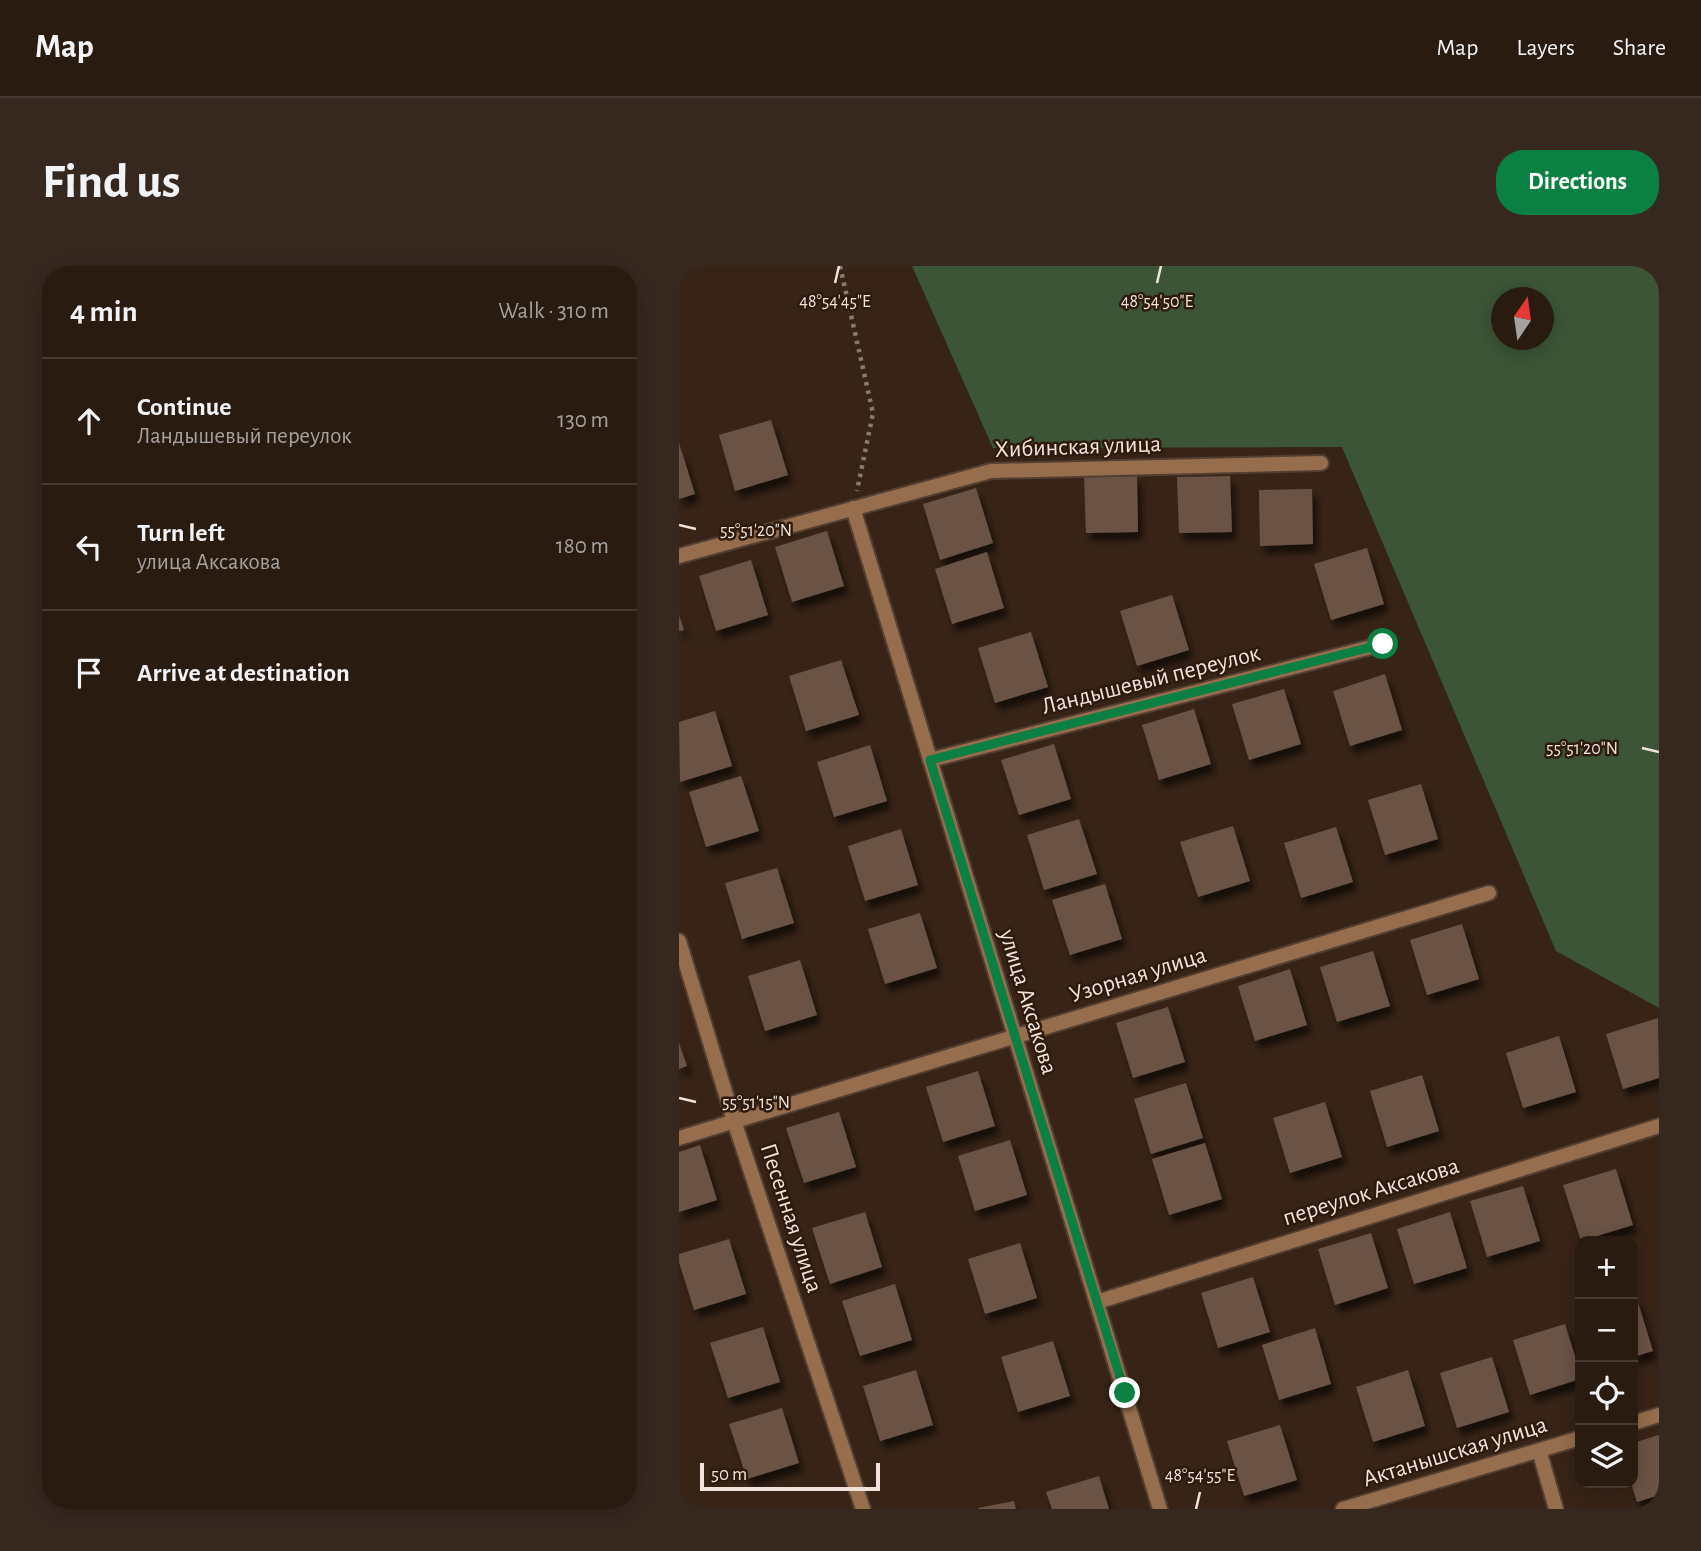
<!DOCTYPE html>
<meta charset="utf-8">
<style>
:root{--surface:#2a1b11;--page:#36281f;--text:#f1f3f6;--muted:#a5a19f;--line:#463931;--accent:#0b8043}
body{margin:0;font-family:"Alegreya Sans",sans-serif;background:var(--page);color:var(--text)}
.controls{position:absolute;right:21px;bottom:21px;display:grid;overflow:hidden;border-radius:14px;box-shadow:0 4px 18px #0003}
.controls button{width:63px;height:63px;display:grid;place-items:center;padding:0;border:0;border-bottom:2px solid var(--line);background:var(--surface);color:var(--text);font:35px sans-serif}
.compass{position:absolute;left:812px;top:21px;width:63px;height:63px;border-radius:50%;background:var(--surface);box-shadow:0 4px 18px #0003;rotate:13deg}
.scale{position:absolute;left:21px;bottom:18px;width:180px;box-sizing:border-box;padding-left:7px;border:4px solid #f1e3db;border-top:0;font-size:19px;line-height:24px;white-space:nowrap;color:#f1e3db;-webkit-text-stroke:5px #2e1b0e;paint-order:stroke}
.stop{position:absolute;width:21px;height:21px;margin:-16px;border:5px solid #0b8043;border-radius:50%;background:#fff}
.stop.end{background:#0b8043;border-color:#fff;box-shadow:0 2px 7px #0008}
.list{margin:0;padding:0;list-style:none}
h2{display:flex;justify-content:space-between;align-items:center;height:91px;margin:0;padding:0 28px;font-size:30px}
h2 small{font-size:23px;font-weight:400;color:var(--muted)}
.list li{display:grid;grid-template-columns:46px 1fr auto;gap:21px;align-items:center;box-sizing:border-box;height:126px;padding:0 28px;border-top:2px solid var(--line)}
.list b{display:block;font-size:26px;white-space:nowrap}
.list p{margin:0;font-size:23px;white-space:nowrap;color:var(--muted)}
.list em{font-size:23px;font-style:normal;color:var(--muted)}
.icon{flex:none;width:38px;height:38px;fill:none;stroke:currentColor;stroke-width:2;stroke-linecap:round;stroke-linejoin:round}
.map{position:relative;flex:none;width:980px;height:1243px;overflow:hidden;border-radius:28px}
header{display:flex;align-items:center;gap:42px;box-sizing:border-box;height:98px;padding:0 35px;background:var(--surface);border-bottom:2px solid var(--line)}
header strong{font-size:33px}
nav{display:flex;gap:38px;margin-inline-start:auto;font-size:24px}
.intro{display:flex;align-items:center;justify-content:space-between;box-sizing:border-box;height:168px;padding:0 42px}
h1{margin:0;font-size:49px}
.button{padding:18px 32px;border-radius:28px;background:var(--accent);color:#fff;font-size:24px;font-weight:700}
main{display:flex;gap:42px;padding:0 42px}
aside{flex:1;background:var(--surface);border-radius:28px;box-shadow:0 4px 18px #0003}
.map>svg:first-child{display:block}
.green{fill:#3c5536;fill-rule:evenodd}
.building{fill:#6a5345;filter:url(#shadow)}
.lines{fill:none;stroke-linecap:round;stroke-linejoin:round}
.street-casing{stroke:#523f32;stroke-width:18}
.path{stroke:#8c7a70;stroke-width:4.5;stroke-dasharray:3.5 5;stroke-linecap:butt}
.street{stroke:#966d4d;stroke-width:14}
.route{stroke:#0b8043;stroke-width:9}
.ticks{fill:none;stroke:#f1e3db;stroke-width:2.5}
.labels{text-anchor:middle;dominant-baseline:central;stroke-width:5;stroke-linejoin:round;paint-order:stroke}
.street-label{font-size:24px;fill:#f1e3db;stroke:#2e1b0e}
.ticks-label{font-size:18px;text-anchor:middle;fill:#f1e3db;stroke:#2e1b0e;stroke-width:5;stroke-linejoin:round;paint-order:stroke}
</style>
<header>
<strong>Map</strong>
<nav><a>Map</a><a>Layers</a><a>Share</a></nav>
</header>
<div class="intro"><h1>Find us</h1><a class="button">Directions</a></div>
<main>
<aside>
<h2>4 min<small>Walk · 310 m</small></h2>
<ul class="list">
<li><svg class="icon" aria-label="ahead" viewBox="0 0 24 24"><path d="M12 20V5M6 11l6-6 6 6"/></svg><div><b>Continue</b><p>Ландышевый переулок</p></div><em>130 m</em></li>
<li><svg class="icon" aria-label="left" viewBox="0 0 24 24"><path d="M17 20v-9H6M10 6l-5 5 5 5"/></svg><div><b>Turn left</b><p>улица Аксакова</p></div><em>180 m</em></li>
<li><svg class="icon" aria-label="arrive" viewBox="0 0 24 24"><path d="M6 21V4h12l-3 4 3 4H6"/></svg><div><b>Arrive at destination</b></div></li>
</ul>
</aside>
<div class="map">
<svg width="980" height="1243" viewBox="0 0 980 1243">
<defs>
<filter id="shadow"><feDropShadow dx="4.5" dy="8" stdDeviation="3.5" flood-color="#0009"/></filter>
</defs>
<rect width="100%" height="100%" fill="#382417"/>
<path class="green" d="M233,0H980V742L877,685L663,181L314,182ZM822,32H864V74H822Z"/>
<path class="building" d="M92,154L109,209L56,225L40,169Z
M0,177L16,228L0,233Z
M458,210L459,266L407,267L405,211Z
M551,210L553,266L500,267L498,211Z
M297,222L314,277L261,294L244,238Z
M633,223L634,278L581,280L580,224Z
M148,265L165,320L113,336L96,281Z
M688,282L705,338L652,354L635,298Z
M308,286L325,342L273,358L256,303Z
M72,294L89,349L37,365L20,310Z
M493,329L510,384L458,400L441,345Z
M0,349L5,364L0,365Z
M352,366L369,421L316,437L299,382Z
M162,394L180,449L127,465L110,410Z
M706,408L723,464L671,480L654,425Z
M605,423L622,478L570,494L553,438Z
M515,443L532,498L480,514L463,459Z
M36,445L53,500L1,516L0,456Z
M375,478L392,533L340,549L322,494Z
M191,479L208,535L155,551L138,496Z
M62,510L80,565L27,581L10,526Z
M742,518L759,573L706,589L689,534Z
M400,553L418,608L365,624L348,569Z
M554,560L571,615L519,631L501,576Z
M657,561L674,616L622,632L605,577Z
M222,563L239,619L186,635L169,580Z
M98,602L115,657L63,673L46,617Z
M426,618L443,673L391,689L373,634Z
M241,647L258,702L206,718L189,663Z
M783,658L800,713L748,729L731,674Z
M694,685L711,740L658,756L641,701Z
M121,694L138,749L86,765L69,710Z
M611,703L628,759L576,775L559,720Z
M489,741L506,796L454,812L437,757Z
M979,752L980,812L944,823L927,768Z
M880,770L897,826L844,842L827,787Z
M0,777L8,800L0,803Z
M299,805L316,860L264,876L247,821Z
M743,809L760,865L708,881L691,825Z
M507,817L524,872L472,888L455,833Z
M646,836L663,891L611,907L594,852Z
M160,846L177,901L125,917L107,862Z
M331,874L348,929L296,945L279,890Z
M526,877L543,933L490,949L473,893Z
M21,879L38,934L0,946V886Z
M937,903L954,959L902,975L884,919Z
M844,920L861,975L808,991L791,935Z
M186,946L203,1001L151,1018L133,962Z
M771,946L788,1002L735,1018L718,963Z
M692,967L709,1022L656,1039L639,983Z
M50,973L67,1028L15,1044L0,996V988Z
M341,977L358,1032L306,1048L289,993Z
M574,1011L591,1066L539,1082L522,1027Z
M216,1018L233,1074L181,1090L163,1035Z
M957,1030L974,1085L954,1091V1031Z
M886,1058L901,1106V1113L851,1129L834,1074Z
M84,1061L101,1116L49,1132L31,1077Z
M636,1062L652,1118L600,1134L583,1079Z
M374,1075L391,1130L339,1146L322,1091Z
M813,1091L830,1146L778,1162L761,1107Z
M237,1104L254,1159L201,1175L184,1120Z
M729,1104L746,1160L694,1176L677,1121Z
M103,1142L120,1197L68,1213L50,1158Z
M601,1159L618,1214L565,1230L548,1175Z
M980,1169V1229L958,1236L952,1217L954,1177Z
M420,1210L430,1243H373L367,1226Z
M335,1235L337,1243H299V1242Z"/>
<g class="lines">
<g class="street-casing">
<path id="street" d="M174,242L481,1243
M0,290L312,205L642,197
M251,494L704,378
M0,675L55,855L184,1243
M0,872L810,627
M418,1036L980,860
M954,1157L980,1149
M860,1184L877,1243
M664,1243L901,1172"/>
</g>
<path class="path" d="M161,0L194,147L178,225"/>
<use href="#street" class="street"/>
</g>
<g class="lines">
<path class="route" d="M446,1127L251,494L704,378"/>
</g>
<path class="ticks" d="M156,17L160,0M478,17L482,0M0,259L17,263M963,482L980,486M0,832L17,836M517,1243L521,1226"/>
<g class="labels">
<g class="street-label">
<text transform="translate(399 181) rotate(-2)">Хибинская улица</text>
<text transform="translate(472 414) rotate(-14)">Ландышевый переулок</text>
<text transform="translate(459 709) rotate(-17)">Узорная улица</text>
<text transform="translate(349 736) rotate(73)">улица Аксакова</text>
<text transform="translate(692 926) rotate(-17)">переулок Аксакова</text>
<text transform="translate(112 952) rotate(72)">Песенная улица</text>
<text transform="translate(776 1186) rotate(-17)">Актанышская улица</text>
</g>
</g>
<g class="ticks-label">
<text x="156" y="41">48°54'45"E</text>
<text x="478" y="41">48°54'50"E</text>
<text x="77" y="270">55°51'20"N</text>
<text x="903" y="488">55°51'20"N</text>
<text x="77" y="842">55°51'15"N</text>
<text x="521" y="1215">48°54'55"E</text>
</g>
</svg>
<div class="controls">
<button>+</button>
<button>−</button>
<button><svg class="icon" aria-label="locate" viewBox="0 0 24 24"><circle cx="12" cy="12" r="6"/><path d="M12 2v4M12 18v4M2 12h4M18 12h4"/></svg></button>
<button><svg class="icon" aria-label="layers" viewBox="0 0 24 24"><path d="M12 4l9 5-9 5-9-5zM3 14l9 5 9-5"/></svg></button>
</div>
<svg class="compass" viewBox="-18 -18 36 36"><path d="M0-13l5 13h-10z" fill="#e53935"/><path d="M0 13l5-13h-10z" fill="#a5a19f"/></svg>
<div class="scale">50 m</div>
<div class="stop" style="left:704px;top:378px"></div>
<div class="stop end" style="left:446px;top:1127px"></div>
</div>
</main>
